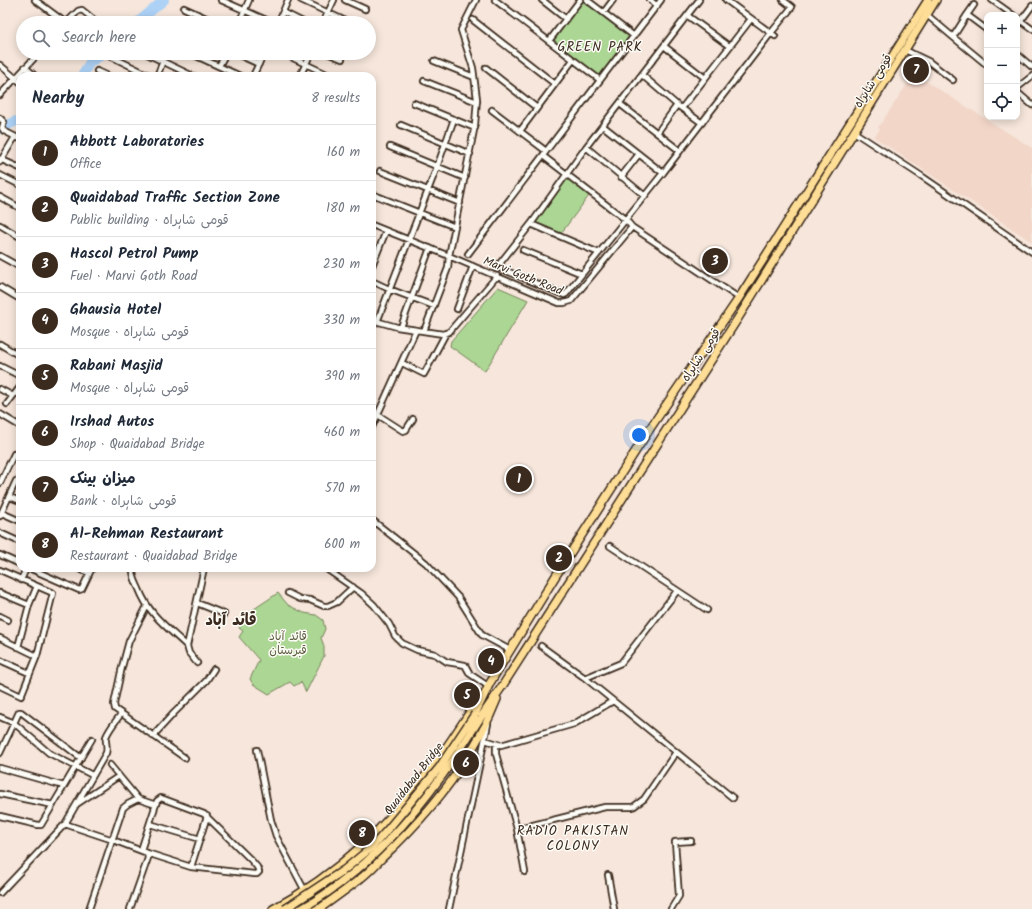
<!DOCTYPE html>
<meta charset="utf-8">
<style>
:root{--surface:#fff;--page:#f6f6f7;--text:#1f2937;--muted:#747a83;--line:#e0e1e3;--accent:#3b2a1e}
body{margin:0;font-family:Kalam,"Playpen Sans Arabic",sans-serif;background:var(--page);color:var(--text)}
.controls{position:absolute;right:12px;top:12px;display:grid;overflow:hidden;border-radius:8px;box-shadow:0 2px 10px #0003}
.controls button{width:36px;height:36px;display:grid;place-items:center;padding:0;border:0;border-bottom:1px solid var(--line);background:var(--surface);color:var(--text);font:20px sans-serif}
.you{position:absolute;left:639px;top:435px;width:14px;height:14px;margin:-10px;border:3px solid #fff;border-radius:50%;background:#1a73e8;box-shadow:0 0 0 6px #1a73e833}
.badge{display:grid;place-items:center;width:26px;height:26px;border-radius:50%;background:var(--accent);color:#fff;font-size:13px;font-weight:700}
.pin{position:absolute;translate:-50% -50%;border:2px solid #fff;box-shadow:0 1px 4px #0006}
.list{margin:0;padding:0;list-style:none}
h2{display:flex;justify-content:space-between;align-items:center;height:52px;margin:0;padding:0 16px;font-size:17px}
h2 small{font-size:13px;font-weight:400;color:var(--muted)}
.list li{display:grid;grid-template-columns:26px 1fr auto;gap:12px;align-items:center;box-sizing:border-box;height:56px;padding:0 16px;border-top:1px solid var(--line)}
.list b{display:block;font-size:15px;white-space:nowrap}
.list p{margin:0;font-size:13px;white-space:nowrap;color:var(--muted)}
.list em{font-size:13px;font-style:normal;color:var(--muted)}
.icon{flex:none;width:22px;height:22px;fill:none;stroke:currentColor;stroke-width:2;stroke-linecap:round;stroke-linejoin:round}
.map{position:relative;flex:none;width:1032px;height:909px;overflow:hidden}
.search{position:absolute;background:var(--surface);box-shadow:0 2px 10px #0003;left:16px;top:16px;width:360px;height:44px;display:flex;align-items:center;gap:10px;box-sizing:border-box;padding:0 14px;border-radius:22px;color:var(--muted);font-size:15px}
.panel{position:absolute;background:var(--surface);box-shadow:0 2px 10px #0003;left:16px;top:72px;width:360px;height:500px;border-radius:12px}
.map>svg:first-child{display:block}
.built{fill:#f2d6c8}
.green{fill:#acd694;stroke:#748059}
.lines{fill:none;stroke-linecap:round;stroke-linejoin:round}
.river{stroke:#add2f6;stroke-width:10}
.minor-casing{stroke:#3b2a1e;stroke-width:8}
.primary-casing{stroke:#3b2a1e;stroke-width:10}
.trunk-casing{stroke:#3b2a1e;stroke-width:10}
.minor{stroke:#fdfcf7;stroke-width:4.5}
.primary{stroke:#fede96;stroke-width:7}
.trunk{stroke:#fede96;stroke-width:7}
.trunk-bridge-casing{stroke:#3b2a1e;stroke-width:10;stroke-linecap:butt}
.trunk-bridge{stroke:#fede96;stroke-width:7}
.labels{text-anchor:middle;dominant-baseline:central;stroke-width:3;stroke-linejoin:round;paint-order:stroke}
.street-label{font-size:12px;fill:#3b2a1e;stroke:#fdfcf7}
.park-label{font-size:12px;fill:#5d5e41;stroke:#fdfcf7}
.neighbourhood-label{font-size:13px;letter-spacing:1px;fill:#3b2a1e;stroke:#fdfcf7}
.district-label{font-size:16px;font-weight:bold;fill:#3b2a1e;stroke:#fdfcf7}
</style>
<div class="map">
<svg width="1032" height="909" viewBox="0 0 1032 909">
<rect width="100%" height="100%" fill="#f6e6db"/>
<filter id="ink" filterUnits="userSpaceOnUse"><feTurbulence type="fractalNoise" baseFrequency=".025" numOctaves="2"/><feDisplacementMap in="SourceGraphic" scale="8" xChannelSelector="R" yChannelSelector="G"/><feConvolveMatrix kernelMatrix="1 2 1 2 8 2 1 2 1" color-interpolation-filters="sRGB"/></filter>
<g filter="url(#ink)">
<path class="built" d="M914,74L1032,148V242L874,137L880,129L878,128Z"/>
<path class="green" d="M580,0H587L634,36L600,80L549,41Z
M566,174L591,193L559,236L531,224Z
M498,287L528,300L485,371L450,346L451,341Z
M278,593L288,605L304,613L316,615L323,620L325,629L321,638L324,646V656L306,692L301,682L294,686L290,682L269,694L253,684L250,679L259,660L239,637L243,631L239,628L251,611Z"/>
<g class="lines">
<path class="river" d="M137,23L164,0
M82,76L90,62L106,53
M0,129L16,121L20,122"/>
<g class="minor-casing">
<path id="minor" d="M35,0L66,23
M221,0L273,23
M301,0L350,23
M345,0L365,9
M495,0L600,80
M542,0L566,19
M587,0L634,36
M650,0L657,6
M726,0L775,36
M992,0L1013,15
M974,5L967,15L987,30
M184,8L217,23
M283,12L305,23
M604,12L613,0
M927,15L953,37L967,15
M688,16L729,46
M1017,18L1032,29
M473,20L555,84
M166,22L169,23
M66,23L78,11L82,10L98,23
M239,23L249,0
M278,23L288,0
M323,23L334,0
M1017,26L1032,6
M953,37L987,65
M549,41L580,0
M664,46L705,78
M905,50L928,61L953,80
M145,53L193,76
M190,53L240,76
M235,53L259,64
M282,53L331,76
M327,53L342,59
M1017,54L1032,67
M110,56L151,76
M434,61L474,77
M0,65L20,82
M219,66L226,53
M25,67L35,76
M486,68L537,108
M97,71L108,76
M642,75L677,105L702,123
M157,76L163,61
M253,76L264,53
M300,76L311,53
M424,81L477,102
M1017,88L1032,76
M1017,92L1032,105
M0,95L39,53
M414,103L475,128
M620,104L680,151
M682,108L751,19
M492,110L546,151
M0,118L4,122L2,128L4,131L20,139
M401,125L470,154
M603,126L663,173L771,33L792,7L783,0
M520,131L573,60
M854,132L923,177L1032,252
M657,133L677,105
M390,147L465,178
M586,147L645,196
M543,156L626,220L632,227
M0,159L20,168
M0,162L15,137
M380,171L460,203
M663,173L566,294L564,295L497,267L531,224L586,147L699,0
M0,175L20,185
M621,177L639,154
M372,194L455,227
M0,197L20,208
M531,224L599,253
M0,225L20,237
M372,225L449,256L559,303H564L571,301L632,227L739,298
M523,250L582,274
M468,254L661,0
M0,256L20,267
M372,266L386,231
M372,281L389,289L434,306
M0,287L20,299
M457,309L473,266
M372,320L397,327L443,334L449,332L497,276
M377,322L437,167L454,119
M401,327L430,248
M424,331L448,268L449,256L475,125L477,99L473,68L461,30L476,0
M0,344L20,356
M402,363L424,374L446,333
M0,366L20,376
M0,389L13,396
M7,404L20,387
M0,414L20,426
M378,415L403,431L406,430L413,419
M372,427L416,330
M0,483L14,454
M10,497L20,501
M2,513L20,521
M0,516L16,481L20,480
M372,520L426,563L458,597L482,635L510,650
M0,533L20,542
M610,546L707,610
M0,555L20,564
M29,568L79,590L82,589L92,568
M77,568L89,573
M133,568C132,576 136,582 139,589C149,615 167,627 187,646
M325,568L361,593L374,605L389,624L395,636L402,643L417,650L435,654L447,662L465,665L470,674L488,686
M0,570L53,593L37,656L21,696L0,686
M21,580L25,571L30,568
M0,593L29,605
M288,593L300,599L310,600L324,606H328L337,602L353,587
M197,603L224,614
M147,606L129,641L122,667L114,704L115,709L185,758
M0,616L8,620
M0,638L37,656
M541,646L585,678L733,798
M18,647L29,605L37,586
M0,660L29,673
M197,663L189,653L187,646L204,568
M585,678L621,663L677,591
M0,717L14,723L19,712H21L81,758
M153,736L174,713L206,681L214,669
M485,740L501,745L574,724L613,701
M496,744V754L517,829L525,872
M257,750L271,820L276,836L305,891
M0,753L14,723L49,753L92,775
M110,765L138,799L156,805
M0,768L64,786
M0,794L53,805
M77,804L119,776
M0,816L38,825H41L92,739
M65,824L113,840L147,853L148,858L130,909
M150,824L200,839
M517,829L605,807H633L644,799L676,752
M141,850L157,801L161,798L204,814L251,860L257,867L259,872L257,874H254L191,867L147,853
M191,867L207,816
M608,875L614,909
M0,893L65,824L106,753C108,747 105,742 106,737C109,729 116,721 121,714
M89,909L123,808L128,804L138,799
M449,909L488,724
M671,909L679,896L675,842L691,841"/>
</g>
<g class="primary-casing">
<path id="primary" d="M305,891L316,909"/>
</g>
<g class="trunk-casing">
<path id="trunk" d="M475,714L490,683L555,577L651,427L739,298L928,0
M479,720L501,688L740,315L936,0
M273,909C339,874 388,825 433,766C449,745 463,722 478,700
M319,909C333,899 347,889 361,878C369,872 376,864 383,857C430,813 473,760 497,699"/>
</g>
<use href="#minor" class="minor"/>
<use href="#primary" class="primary"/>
<use href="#trunk" class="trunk"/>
<g class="trunk-bridge-casing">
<path id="trunk-bridge" d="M285,909L344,870L372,847L389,828L439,768L475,714
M301,909C378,866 434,793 479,720"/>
</g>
<use href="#trunk-bridge" class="trunk-bridge"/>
</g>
</g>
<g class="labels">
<g class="street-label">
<text transform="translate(873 81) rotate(-58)">قومی شاہراہ</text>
<text transform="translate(523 276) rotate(22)">Marvi Goth Road</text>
<text transform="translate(701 355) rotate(-57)">قومی شاہراہ</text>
<text transform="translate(414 779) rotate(-52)">Quaidabad Bridge</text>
</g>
<g class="park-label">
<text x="288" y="636">قائد آباد<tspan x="288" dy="14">قبرستان</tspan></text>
</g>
<g class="neighbourhood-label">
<text x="600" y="47">GREEN PARK</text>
<text x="573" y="831">RADIO PAKISTAN<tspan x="573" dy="15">COLONY</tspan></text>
</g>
<g class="district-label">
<text x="231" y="620">قائد آباد</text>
</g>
</g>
</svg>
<div class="controls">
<button>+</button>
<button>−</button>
<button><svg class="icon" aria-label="locate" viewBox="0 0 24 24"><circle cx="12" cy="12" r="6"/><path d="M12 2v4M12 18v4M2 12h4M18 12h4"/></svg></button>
</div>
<div class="you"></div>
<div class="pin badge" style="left:519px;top:479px">1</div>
<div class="pin badge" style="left:559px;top:558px">2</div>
<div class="pin badge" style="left:715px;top:261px">3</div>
<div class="pin badge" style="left:491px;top:661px">4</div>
<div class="pin badge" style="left:467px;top:695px">5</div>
<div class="pin badge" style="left:466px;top:763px">6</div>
<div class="pin badge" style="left:916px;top:70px">7</div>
<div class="pin badge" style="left:362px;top:833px">8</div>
<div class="search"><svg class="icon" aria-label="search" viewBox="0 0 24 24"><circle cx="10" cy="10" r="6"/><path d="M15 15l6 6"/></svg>Search here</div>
<section class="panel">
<h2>Nearby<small>8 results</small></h2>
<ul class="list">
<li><span class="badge">1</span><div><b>Abbott Laboratories</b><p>Office</p></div><em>160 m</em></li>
<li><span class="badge">2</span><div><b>Quaidabad Traffic Section Zone</b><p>Public building · قومی شاہراہ</p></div><em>180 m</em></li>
<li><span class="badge">3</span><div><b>Hascol Petrol Pump</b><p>Fuel · Marvi Goth Road</p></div><em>230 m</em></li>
<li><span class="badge">4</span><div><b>Ghausia Hotel</b><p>Mosque · قومی شاہراہ</p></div><em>330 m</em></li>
<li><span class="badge">5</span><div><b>Rabani Masjid</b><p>Mosque · قومی شاہراہ</p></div><em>390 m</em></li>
<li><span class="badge">6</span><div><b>Irshad Autos</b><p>Shop · Quaidabad Bridge</p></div><em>460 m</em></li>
<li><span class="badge">7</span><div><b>میزان بینک</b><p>Bank · قومی شاہراہ</p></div><em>570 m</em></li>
<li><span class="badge">8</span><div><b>Al-Rehman Restaurant</b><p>Restaurant · Quaidabad Bridge</p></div><em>600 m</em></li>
</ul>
</section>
</div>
